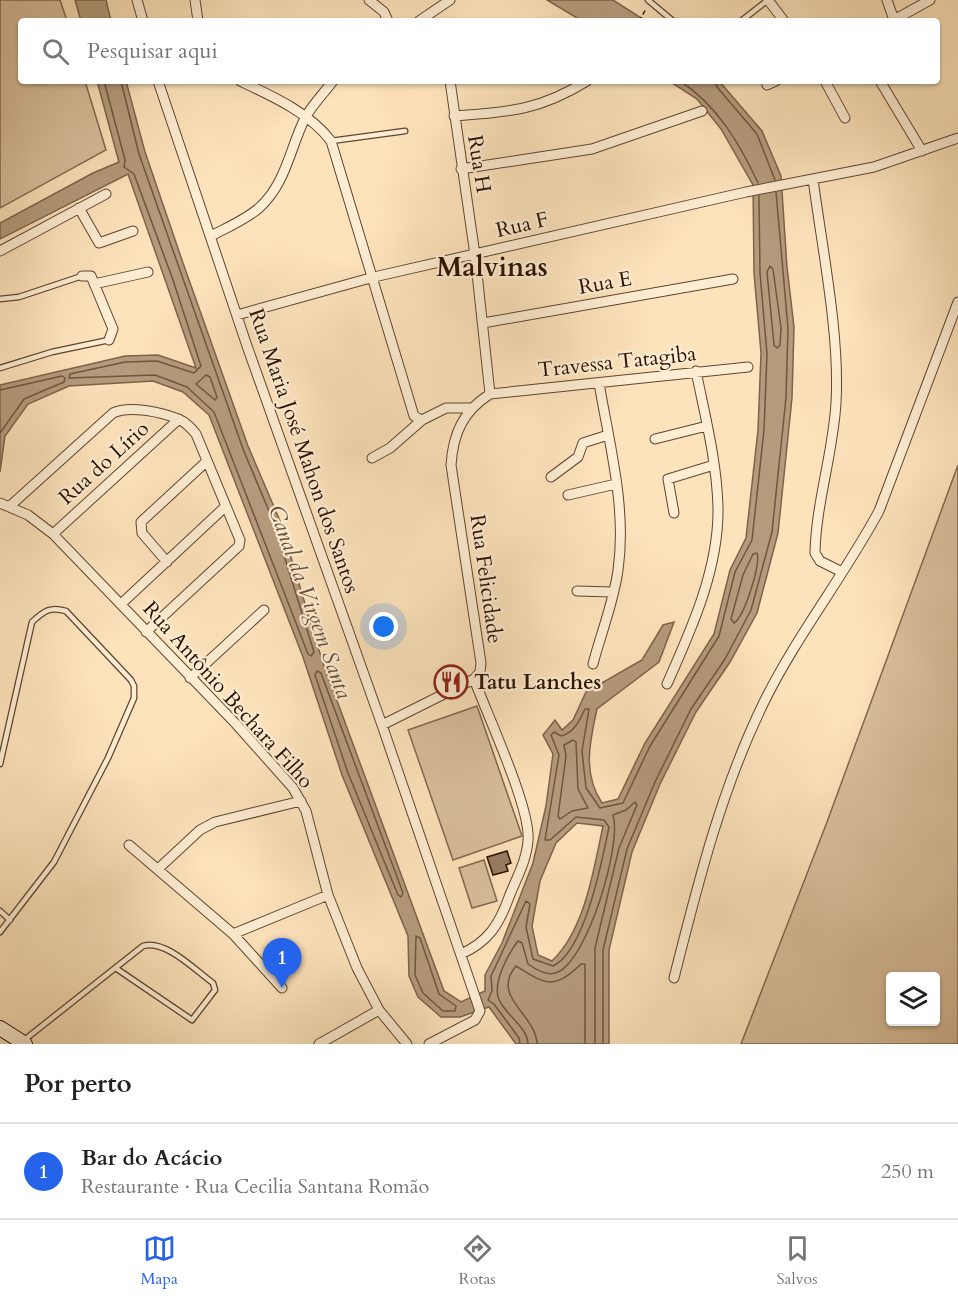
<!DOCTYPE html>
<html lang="pt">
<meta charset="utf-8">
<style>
:root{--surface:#fff;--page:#f6f6f6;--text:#222;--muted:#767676;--line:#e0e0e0;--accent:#2563eb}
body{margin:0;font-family:Cardo,serif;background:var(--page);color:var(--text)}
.controls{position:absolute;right:18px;bottom:18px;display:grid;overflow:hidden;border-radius:6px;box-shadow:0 2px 4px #0004}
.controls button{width:54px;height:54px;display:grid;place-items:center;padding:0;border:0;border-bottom:2px solid var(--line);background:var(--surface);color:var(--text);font:30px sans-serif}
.you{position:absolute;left:384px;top:627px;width:21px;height:21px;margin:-15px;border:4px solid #fff;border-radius:50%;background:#1a73e8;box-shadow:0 0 0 9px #1a73e833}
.badge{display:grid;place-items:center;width:39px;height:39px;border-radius:50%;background:var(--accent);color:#fff;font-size:20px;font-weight:700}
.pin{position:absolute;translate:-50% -50px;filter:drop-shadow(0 2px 3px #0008)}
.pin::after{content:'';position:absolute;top:32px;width:21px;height:18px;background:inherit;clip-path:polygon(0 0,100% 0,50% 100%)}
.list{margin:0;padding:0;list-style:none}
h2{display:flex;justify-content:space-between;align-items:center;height:78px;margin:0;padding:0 24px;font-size:26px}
h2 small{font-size:20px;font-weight:400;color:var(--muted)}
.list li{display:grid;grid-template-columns:39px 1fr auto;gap:18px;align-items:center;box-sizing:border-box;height:96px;padding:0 24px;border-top:2px solid var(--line)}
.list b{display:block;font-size:22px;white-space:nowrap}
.list p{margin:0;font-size:20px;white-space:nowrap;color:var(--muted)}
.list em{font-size:20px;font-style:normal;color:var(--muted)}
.icon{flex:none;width:33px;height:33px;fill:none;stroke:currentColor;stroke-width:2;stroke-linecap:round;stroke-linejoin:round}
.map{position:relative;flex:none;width:958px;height:1044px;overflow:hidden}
.search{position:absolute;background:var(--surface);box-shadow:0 2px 4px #0004;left:18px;right:18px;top:18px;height:66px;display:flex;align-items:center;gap:15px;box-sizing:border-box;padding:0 21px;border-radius:6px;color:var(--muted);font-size:22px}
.sheet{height:174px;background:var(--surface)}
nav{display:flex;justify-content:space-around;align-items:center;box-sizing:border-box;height:84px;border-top:2px solid var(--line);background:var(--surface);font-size:16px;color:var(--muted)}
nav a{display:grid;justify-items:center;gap:3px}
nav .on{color:var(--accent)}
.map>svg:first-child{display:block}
.green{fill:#d9bf9c;stroke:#81684e;stroke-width:1.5;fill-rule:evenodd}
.water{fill:#b59b7c;stroke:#7d634a;stroke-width:1.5;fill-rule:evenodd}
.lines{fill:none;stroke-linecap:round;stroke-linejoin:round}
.shore{stroke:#6f563e;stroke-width:1.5}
.building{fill:#977e62;stroke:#291000;stroke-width:1.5}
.lane-casing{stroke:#5e452f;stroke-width:7}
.street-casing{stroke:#5e452f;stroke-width:11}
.secondary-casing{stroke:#291000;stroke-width:16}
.path{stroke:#291000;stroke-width:1.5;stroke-dasharray:4.5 3;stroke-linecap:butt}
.lane{stroke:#feedd3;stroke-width:4.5}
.street{stroke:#feedd3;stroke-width:9}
.secondary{stroke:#feedd3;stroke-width:14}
.labels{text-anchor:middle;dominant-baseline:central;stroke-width:4.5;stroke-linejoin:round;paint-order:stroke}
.street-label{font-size:21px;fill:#291000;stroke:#feedd3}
.poi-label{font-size:21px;font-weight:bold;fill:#291000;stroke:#feedd3;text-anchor:start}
.water-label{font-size:22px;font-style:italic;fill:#684f38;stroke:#feedd3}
.district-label{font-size:27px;font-weight:bold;fill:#291000;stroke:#feedd3}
</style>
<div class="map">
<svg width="958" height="1044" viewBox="0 0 958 1044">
<rect width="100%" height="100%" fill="#fde3bc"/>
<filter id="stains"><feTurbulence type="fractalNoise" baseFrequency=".00333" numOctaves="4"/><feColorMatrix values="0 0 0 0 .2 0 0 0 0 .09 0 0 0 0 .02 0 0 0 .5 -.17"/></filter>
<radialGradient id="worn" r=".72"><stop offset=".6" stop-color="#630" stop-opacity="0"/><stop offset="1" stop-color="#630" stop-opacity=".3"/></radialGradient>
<path class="green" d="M0,0H60L67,21H21V81H85L106,150L0,208Z
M958,465V1044H741L827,822ZM936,976V1022H890V976Z
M477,706L522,836L453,860L408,730Z
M484,860L497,901L472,908L459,868Z"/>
<path class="water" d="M75,0H106L111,21H81Z
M547,0H613L646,21H582Z
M97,81H126L145,152L183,263L248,446L280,521L322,660L444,991L461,1002L485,991V975L502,943L533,863L546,806L553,754L543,735L555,720L562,730L573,720L586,692L642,660L663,625L674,622L659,662L597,709C590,741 582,773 602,803L618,799L645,743L714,634L730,570L746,538L758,430L761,353L754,273L753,185L721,129L697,99L669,81H719L762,131L781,176L787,267L794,327L792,398L778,533L757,613L730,662L696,712L660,784L632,852L609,950V1044H516L489,1007L460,1017H441L418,997L409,976L408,936L342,775L303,657L209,415L183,392L153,381L69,386L28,404L5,436L0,472V385L125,356L158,355L196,368L128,174L0,239V223L93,173L119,162ZM577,823L603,826C594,868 585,930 552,961L538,955L532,926L540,881L556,843Z"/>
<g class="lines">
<path class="shore" d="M104,81L125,160L124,167L134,174L173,280L201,366L194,373L157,361L125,362L70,374L69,378L155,375L187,387L214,412L308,654L311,656L314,652L274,523L243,449L139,154L121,81
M680,81C717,105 740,144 758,183
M715,81L717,87L757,134L775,180
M770,266L773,269L781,328L780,345L777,348L774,345L767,272Z
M206,375L210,377L217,397L215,400L196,384Z
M0,390L62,376L65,378L64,382L24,399L0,433
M757,553C761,565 744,617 734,623L731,619L743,575L753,554Z
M317,671L321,673L403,893L401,897L398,895L348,773L315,675Z
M573,740L576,742L578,789L588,808L572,811L560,819L558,816L566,756L564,745Z
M416,936L420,938L439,994L456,1006L455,1011H443L423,993L415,975Z
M520,1044L519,1038L494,1004L488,1000L492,991L491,976L526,901L530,904L526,927L533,959L553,966C585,951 602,861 609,827L604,820L576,817L550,840H545L559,755L551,735L554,732L561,736C574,733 580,720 585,709H589L582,751L586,788L600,808L623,803L650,746L719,636L735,572L752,540L764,430L767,354L760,273L759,196
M528,1044C527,1025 503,1014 498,997C494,980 508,954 518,941L522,943L528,964C536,970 549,977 558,972C588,958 622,845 613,815L626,810L635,802L637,805L619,848L595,948V1044
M537,1044C536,1014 490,997 516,966C545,984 554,991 581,964H585V1044
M603,1044V950L627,849L655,782L691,709L725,659L751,610L772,532L786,398L788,328L776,192"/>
</g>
<path class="building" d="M507,851L511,863L506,865L508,871L493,875L487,857Z"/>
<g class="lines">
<g class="lane-casing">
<path id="lane" d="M648,0L673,21
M741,21L768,0
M331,141L405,131
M0,299L19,297L82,276
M0,368L52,352L109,340
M0,764L32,622C44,611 50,606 66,611L131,680L134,686V698L108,758L54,862L0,932
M0,911L10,920
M23,1041L143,946C165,939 195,970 213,983L215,990L192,1020L117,969"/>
</g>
<g class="street-casing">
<path id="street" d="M137,0L143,21
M195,0L198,21
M369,0L384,12L388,21
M768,0L784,21
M887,0L894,20
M419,21L450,0
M892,21L930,0
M158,81L247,346L382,725L480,1011L475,1020L429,1044
M240,81C272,96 310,113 331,141L414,416L422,420L446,408H471
M450,81L475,255L490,394
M825,81L845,118
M880,81L922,151
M767,85L776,81
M454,116C509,112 538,111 587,81
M461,169L592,149L702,111
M813,179C822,248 840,335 836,403C833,454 816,503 815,553L820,561L842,572
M79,208L99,243L133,231
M211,236C228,227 245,220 259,208C286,184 290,148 305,118C312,105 324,93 333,81
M0,251L106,194
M82,276H91L113,329L109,340
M94,284L148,272
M237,315L374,277L746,192L874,167L958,138
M483,323L733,279
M655,439L707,426
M372,458L390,448L422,420
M551,477L578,457L583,443L608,435
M568,495L616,484
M0,503L28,515L53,534L236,724L293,788L306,811L328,895L357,968L379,1010L407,1044
M10,506L113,413C129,405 161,412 178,419C186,422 191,428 196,434L240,540L239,546L146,632
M674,513L668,479L714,465
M53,534L179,419
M167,562L142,533L141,522L206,462
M577,591L613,592
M121,604L225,507
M593,664C601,633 614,601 618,570C627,508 609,443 599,383
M190,678L264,610
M667,684C691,630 719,569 718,508C717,462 705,416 696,371
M382,725L474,679L480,672L481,663L451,465C453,434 463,411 490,394L748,367
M129,845L233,934L282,988
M158,869L200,830L215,822L301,801
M233,934L328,895
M461,954C488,942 499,925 509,897C516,879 527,860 528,840C531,809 487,714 474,679
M674,978C698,883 721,790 764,702C797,635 844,576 879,511L958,302
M319,1044L379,1010"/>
</g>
<g class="secondary-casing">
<path id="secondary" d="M0,1028L25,1044"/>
</g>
<path class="path" d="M639,21L646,9"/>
<use href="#lane" class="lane"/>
<use href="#street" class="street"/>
<use href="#secondary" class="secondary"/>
</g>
<defs>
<g id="restaurant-ring" transform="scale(1.725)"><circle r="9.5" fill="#feedd3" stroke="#8f2418" stroke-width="1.5"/><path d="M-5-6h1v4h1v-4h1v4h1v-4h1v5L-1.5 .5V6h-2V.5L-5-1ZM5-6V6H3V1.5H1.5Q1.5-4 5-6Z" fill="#8f2418"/></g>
</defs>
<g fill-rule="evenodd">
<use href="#restaurant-ring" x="451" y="682"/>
</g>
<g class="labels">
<g class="street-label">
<text transform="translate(479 164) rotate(81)">Rua H</text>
<text transform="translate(522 225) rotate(-13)">Rua F</text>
<text transform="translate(605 283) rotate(-10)">Rua E</text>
<text transform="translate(617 362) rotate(-6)">Travessa Tatagiba</text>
<text transform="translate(304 451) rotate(71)">Rua Maria José Mahon dos Santos</text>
<text transform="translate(104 463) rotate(-42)">Rua do Lírio</text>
<text transform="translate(486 579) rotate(82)">Rua Felicidade</text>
<text transform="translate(228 695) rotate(48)">Rua Antônio Bechara Filho</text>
</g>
<g class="poi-label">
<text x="474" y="682">Tatu Lanches</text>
</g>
<g class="water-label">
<text transform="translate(310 602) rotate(70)">Canal da Virgem Santa</text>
</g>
<g class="district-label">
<text x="492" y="267">Malvinas</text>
</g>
</g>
<rect width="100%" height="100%" filter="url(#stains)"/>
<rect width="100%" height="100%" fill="url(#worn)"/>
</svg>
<div class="controls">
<button><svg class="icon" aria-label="layers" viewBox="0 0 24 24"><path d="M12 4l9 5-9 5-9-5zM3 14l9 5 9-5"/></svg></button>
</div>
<div class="you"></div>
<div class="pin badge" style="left:282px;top:988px">1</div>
<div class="search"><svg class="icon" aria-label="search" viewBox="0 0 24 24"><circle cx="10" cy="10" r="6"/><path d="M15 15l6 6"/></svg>Pesquisar aqui</div>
</div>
<section class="sheet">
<h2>Por perto<small></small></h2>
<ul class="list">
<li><span class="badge">1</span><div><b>Bar do Acácio</b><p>Restaurante · Rua Cecilia Santana Romão</p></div><em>250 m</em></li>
</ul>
</section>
<nav>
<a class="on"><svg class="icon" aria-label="map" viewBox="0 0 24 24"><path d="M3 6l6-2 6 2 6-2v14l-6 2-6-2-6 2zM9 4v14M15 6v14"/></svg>Mapa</a>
<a><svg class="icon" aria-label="directions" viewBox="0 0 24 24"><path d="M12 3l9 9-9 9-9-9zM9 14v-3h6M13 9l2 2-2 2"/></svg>Rotas</a>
<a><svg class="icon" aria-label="saved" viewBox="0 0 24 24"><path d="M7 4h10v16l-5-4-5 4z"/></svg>Salvos</a>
</nav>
